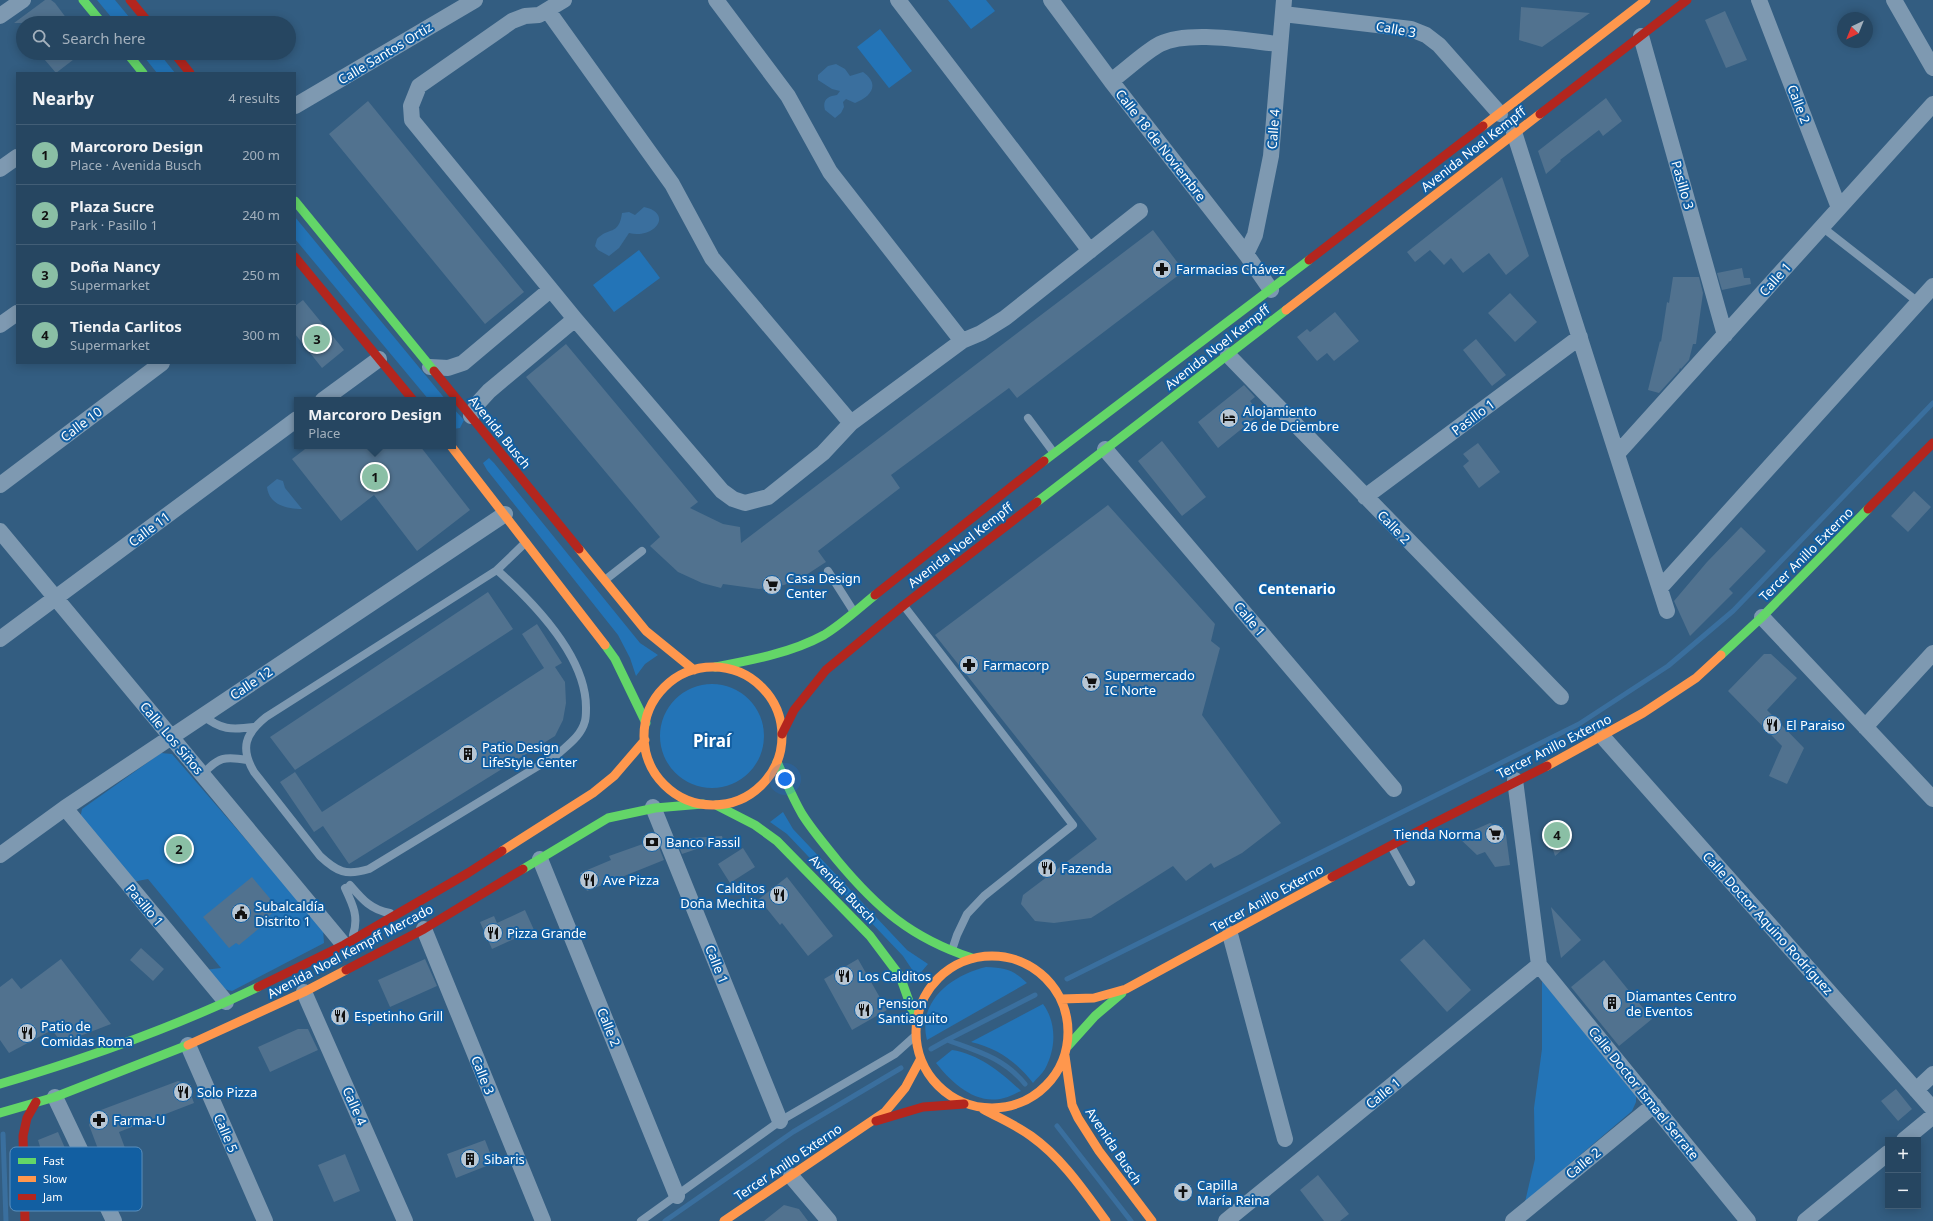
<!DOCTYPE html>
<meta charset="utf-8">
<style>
:root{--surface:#264661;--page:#2e4d67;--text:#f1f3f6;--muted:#a4b1bd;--line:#425e76;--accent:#8abfa5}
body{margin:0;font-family:"Noto Sans",sans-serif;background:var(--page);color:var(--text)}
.controls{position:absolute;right:12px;bottom:12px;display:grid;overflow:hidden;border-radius:0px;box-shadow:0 2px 10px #0003}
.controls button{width:36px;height:36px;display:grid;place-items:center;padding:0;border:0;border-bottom:1px solid var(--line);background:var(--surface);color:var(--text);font:20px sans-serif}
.compass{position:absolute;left:1837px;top:12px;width:36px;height:36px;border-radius:50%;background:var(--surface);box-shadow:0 2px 10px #0003;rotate:223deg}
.you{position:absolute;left:785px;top:779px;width:14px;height:14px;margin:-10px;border:3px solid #fff;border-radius:50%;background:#1a73e8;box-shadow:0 0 0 6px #1a73e833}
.badge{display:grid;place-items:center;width:26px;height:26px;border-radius:50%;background:var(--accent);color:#111;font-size:13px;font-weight:700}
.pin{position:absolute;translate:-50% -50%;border:2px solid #fff;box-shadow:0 1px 4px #0006}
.popup{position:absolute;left:294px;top:397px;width:162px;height:52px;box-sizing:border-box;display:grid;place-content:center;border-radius:0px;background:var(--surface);filter:drop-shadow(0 1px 3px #0005);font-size:13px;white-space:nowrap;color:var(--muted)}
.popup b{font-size:15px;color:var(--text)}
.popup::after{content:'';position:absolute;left:50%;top:100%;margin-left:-8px;border:8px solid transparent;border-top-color:var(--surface)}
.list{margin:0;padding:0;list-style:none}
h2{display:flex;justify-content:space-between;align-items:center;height:52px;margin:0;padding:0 16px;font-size:17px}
h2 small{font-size:13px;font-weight:400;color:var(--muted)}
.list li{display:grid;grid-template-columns:26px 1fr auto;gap:12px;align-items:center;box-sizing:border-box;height:60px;padding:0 16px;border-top:1px solid var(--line)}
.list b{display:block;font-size:15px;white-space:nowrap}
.list p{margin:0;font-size:13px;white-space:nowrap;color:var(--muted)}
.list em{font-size:13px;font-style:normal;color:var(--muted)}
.icon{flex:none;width:22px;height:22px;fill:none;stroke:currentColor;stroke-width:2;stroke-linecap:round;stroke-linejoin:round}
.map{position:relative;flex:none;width:1933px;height:1221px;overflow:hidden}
.search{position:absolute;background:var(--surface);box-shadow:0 2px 10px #0003;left:16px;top:16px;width:280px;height:44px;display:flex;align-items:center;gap:10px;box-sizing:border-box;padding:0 14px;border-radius:22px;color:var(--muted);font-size:15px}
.panel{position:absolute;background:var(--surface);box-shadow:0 2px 10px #0003;left:16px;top:72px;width:280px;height:292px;border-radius:0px}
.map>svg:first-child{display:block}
.green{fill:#2374b7}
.water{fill:#3a6f9e}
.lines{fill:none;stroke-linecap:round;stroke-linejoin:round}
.stream{stroke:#3a6f9e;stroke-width:5}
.building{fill:#51728f}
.lane{stroke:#7e99b1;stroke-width:8}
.street{stroke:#7e99b1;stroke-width:16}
.fast{stroke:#63d668;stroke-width:9}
.slow{stroke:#ff974d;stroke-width:9}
.jam{stroke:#b3261e;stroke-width:9}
.labels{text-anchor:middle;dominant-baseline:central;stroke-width:4;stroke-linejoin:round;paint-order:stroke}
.street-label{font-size:13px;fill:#fff;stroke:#125fa2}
.poi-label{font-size:13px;fill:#fff;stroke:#125fa2;text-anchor:start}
.neighbourhood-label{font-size:14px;font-weight:bold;fill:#fff;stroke:#125fa2}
.district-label{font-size:17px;font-weight:bold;fill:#fff;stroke:#125fa2}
.key{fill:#125fa2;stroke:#598fbe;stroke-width:1}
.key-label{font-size:11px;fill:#fff}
</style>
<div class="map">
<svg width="1933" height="1221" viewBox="0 0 1933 1221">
<rect width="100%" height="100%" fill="#335d81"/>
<path class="green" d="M97,0H115L134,23H116Z
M948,0H986L995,11L971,29Z
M880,29L912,71L889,88L857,47Z
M141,53H159L175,73H157Z
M295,217L446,400H429L295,239Z
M639,250L660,278L614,312L593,285Z
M453,408L464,420L460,428L453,429Z
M489,458L494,463L640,643L658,655L645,664L636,676L630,658L618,635L487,470L483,463Z
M660 736a52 52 0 1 1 104 0a52 52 0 1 1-104 0Z
M161,753L172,754L323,929L324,943L232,991L220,988L204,970L221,968L148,879L132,882L80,819L82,809Z
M783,812L793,829L907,950L928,964L917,977L903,956L787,834L770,822Z
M986,967C1006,968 1012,969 1027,983L927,1040C917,1001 952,975 986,967Z
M1542,981L1636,1094V1102L1632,1111L1525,1202L1535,1159L1534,1108L1542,1049Z
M1043,1004C1057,1023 1056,1049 1045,1069C1042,1074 1036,1079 1033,1083C1017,1062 997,1048 971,1042Z
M952,1050C979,1054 1002,1073 1021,1091C1016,1093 1010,1097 1004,1098C976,1106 951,1082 936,1063Z"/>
<path class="water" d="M836,64L845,69L850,76L863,72C880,84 872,96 855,103L846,99L843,102L844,107L841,113L835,118L825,110C822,100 828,96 837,95L840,91L832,89L818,80V75L828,66Z
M644,207C673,213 656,239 629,233L619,248L609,256L598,250L595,246L597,239C608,227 619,236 622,213L629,212L635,215Z
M277,479L283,481L285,488L302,509C287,509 269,505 267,487Z"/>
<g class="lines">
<path class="stream" d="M1067,979L1579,724L1668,666L1733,611L1933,403
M947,1040C977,1051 1004,1058 1025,1084
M931,1049L947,1040L1035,995
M1057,1126L1131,1221
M3,1134L6,1221
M665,1221L793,1132L901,1068"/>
</g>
<path class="building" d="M45,0H51L55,3L70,23H14Z
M1521,7L1590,13L1542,47L1519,40Z
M1725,11L1747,60L1726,68L1705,20Z
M39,53H82L56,73Z
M1606,98L1622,121L1603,136L1599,130L1560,160L1561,161L1546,174L1538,151Z
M368,101L524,292L485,324L329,134Z
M1502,177L1529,256L1506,275L1489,253L1463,273L1451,258L1444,265L1430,250L1415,262L1407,252Z
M1153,230L1184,271L1017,398L1009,388L891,475L900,488L818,551L826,562L803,577L784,585L759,589L723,584L721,588L702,583L678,572L650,546L660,537L526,377L566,344L698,502L690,508L723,524L740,527L741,543Z
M1742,268L1744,278H1750L1751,284L1722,290L1717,273Z
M1673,277H1699L1703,293L1696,344H1693L1689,360L1681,369L1680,368L1679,371L1659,393L1648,390L1660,341L1661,342L1667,302L1669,303Z
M1510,293L1537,322L1515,342L1488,313Z
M303,300L344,350L322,368L295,334V306Z
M1335,312L1359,341L1334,361L1327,353L1317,361L1297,337L1307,329L1310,332Z
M1476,339L1506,375L1492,386L1463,350Z
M1244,385L1255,397L1250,401L1260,414L1218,448L1198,422Z
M1162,441L1206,497L1182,516L1138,461Z
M1478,443L1500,472L1479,488L1463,466L1469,461L1463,454Z
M309,446H420L470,510L417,551L374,495L341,521L292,459Z
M1914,491L1931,507L1908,532L1891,516Z
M1108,505L1215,624L1211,641L1220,648L1202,715L1281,823L1242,853L1214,868L1211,863L1186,881L1173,866L1091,918L1054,923L1035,921L1021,904L1023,895L1097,839L935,635Z
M1741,527L1766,551L1729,589L1733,593L1690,636L1674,601L1707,562Z
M488,592L513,629L295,770L270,737Z
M537,624L562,663L555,667L565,682L566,703L563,720L555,736L349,864L323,826L314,832L280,782L295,772L322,812L544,668L522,634Z
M1764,654H1771L1797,678L1767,710L1804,748L1787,784L1769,776L1782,746L1728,691Z
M1490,823L1499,827L1506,835L1510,865L1495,867L1485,852L1477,855L1458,837Z
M1555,828L1569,844L1555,856L1551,843Z
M722,836L723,840L682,854L676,839Z
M654,840H656L664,860L587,891L580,873L611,860L609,856Z
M743,848L755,867L730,883L718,864Z
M252,877L278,908L260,924L262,926L239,945L236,943L229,948L203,917Z
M787,877L833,936L808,956L782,923L780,925L759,899Z
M1551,907L1581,940L1561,958Z
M525,910L534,930L492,949L480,922L494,916L497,923Z
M1424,939L1471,990L1447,1012L1400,960Z
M141,948L164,969L153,981L130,960Z
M61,959L111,1024L62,1043L52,1030L9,1053L0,1040V987L12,978L21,989Z
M425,959L437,986L390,1007L378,980Z
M858,959L887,1010L852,1030L824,979Z
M1604,960L1652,1019L1619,1046L1571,987Z
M298,1029H308L318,1050L270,1072L258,1047Z
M178,1081L187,1084L194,1103L119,1132L128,1156L104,1165L89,1125L93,1113Z
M1896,1089L1912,1109L1898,1121L1881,1101Z
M58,1132L78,1178L52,1187L38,1140Z
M485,1140L494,1163L456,1178L447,1154Z
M345,1154L360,1191L334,1202L318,1165Z
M1318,1175L1349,1214L1340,1221H1324L1300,1190Z
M784,1205L799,1209L808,1221H764Z"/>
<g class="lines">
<path class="lane" d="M1822,227L1918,302
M1028,418L1054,453
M497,570C534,603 587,657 586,709C586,713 586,717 585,721C581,736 569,744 558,754L369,869C346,876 337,872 320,856L254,772C240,748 245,734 266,717Z
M497,570L526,542
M828,571L854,612
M605,580L642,551
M904,606L1073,825L984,896L967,914L957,935L952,950
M202,715C221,730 231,730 254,727
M203,774C218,757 225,756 247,760
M1391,846L1411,882
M350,885C362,899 371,910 390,913
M345,888C353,905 359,917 353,935
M641,1221L780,1121L895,1054L915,1036"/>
<path class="street" d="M564,0L539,15L525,16L512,21L419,86L411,106L412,120L575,319L722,491L733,499L745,503L768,497L823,453L851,423L962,341L981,333L1005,318L1140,211
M716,0L788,96L830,172L962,341
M898,0L1090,251
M1051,0L1111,81L1246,254L1271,290
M1759,0L1839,208
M1894,0L1933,68
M548,11L672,184L712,258L851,423
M1283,14L1411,29L1426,35L1439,45L1500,114
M0,16L23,0
M1641,36L1725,335
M1111,81C1125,71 1146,51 1160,44C1189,30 1247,41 1279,44
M295,106L475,0
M1514,132L1667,611
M0,169L17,157
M1246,254L1255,235L1271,156L1284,0
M0,325L17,313
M1228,355L1561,697
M430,367L448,368L463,363L550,290
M323,400L379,359
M471,416L478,403L489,391L575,319
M1105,449L1394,789
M1617,454L1933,104
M0,485L162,363
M1365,497L1580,337
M0,531L344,945
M1660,588L1933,286
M1762,617L1933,799
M0,639L297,419
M1865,727L1933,653
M1602,736L1933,1109
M1515,780L1539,965
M653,807L780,1121
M65,808L226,1002
M0,855L65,808L505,514
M540,859L677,1196
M424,929L543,1221
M1230,934L1285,1139
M1539,965L1748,1221
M304,992L405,1221
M188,1045L265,1221
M1916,1090L1933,1074
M55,1097L114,1221
M1904,1140L1933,1116
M791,1176L829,1221
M1226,1221L1539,965
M1513,1221L1654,1105
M1805,1221L1888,1153"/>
<path class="fast" d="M83,0L102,23
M127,53L143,73
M295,201L434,371
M1044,461L1309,260
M1037,502L1286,310
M605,645L615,659L646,723
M1721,655L1762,617L1868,509
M715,667C752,660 791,653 824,635C842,624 858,609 875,595
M777,762C785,779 792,797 802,814C812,830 825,845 837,860C877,908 911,938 972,958
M716,805L755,825L777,841L870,936L900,976L916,1021
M523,869L608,818L655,808L703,804
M1068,1046L1095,1016L1122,993
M0,1084C88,1058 175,1027 258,987
M0,1113L55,1097L188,1045"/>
<path class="slow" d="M1483,126L1646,0
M1286,310L1540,114
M451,446L605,645
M579,549L646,631L694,670
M644 736a69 69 0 1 1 138 0a69 69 0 1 1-138 0Z
M1547,766L1643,713L1696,678L1721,655
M502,851L593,793L614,776L645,740
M916 1032a76 76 0 1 1 152 0a76 76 0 1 1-152 0Z
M1061,999L1094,998L1126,989L1332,877
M188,1045L304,992L346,970
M1065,1056L1072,1105L1078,1118L1099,1151L1152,1221
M983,1109C999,1118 1016,1125 1031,1136C1062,1158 1084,1191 1106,1221
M724,1221L885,1112L905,1088L920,1060"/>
<path class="jam" d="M130,0L149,23
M174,53L190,73
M1540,114L1687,0
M295,257L413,400
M1309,260L1483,126
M434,371L579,549
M1868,509L1933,443
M875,595L1044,461
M782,734L794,710L826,670L904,605L1037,502
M1332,877L1405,838L1547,766
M346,970L424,929L523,869
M258,987L344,945L468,873L502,851
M876,1121L923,1107L964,1104
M25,1221L23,1136L27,1118L36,1102"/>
</g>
<defs>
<g id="pharmacy-disc" transform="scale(1)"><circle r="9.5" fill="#b8c6d3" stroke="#125fa2"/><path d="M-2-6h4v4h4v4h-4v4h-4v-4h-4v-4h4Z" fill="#111"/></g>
<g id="hotel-disc" transform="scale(1)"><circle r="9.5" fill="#b8c6d3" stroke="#125fa2"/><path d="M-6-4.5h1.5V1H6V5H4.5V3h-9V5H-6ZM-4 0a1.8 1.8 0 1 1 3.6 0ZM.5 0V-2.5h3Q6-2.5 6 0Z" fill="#111"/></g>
<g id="supermarket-disc" transform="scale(1)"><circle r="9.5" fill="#b8c6d3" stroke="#125fa2"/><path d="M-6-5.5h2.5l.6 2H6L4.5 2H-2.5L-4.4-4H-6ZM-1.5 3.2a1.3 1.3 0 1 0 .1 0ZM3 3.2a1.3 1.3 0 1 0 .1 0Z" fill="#111"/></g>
<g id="restaurant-disc" transform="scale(1)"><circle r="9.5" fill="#b8c6d3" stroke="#125fa2"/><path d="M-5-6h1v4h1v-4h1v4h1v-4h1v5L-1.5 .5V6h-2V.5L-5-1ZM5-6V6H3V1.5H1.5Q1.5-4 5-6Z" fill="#111"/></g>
<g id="building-disc" transform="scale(1)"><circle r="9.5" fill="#b8c6d3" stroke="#125fa2"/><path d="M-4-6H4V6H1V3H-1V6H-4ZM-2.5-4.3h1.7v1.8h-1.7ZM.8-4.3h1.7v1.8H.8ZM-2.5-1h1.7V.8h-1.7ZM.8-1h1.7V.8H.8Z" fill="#111"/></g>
<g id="bank-disc" transform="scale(1)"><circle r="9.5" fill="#b8c6d3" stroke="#125fa2"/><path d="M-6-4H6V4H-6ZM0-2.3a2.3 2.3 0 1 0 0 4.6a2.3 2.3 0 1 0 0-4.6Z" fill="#111"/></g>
<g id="civic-disc" transform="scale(1)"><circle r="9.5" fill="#b8c6d3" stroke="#125fa2"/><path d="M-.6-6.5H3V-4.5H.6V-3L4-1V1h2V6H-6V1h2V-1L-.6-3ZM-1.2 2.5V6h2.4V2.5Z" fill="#111"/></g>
<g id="church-disc" transform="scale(1)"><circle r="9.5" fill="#b8c6d3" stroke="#125fa2"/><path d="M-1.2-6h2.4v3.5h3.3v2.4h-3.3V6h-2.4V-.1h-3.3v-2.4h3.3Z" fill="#111"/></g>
</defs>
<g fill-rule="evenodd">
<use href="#pharmacy-disc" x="1162" y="269"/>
<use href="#hotel-disc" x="1229" y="418"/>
<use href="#supermarket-disc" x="772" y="585"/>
<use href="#pharmacy-disc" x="969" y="665"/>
<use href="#supermarket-disc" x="1091" y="682"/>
<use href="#restaurant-disc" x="1772" y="725"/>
<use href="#building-disc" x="468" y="754"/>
<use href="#supermarket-disc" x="1495" y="834"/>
<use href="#bank-disc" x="652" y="842"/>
<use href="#restaurant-disc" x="1047" y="868"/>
<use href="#restaurant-disc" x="589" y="880"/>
<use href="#restaurant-disc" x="779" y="895"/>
<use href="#civic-disc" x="241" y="913"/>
<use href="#restaurant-disc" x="493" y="933"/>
<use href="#restaurant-disc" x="844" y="976"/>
<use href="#building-disc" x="1612" y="1003"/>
<use href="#restaurant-disc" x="864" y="1010"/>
<use href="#restaurant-disc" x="340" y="1016"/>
<use href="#restaurant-disc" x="27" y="1033"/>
<use href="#restaurant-disc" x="183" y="1092"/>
<use href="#pharmacy-disc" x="99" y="1120"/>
<use href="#building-disc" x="470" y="1159"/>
<use href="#church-disc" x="1183" y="1192"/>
</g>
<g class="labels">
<g class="street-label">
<text transform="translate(1396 29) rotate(10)">Calle 3</text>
<text transform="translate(385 53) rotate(-31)">Calle Santos Ortiz</text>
<text transform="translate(1799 104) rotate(69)">Calle 2</text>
<text transform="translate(1273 129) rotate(-86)">Calle 4</text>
<text transform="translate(1161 145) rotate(52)">Calle 18 de Noviembre</text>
<text transform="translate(1473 149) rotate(-38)">Avenida Noel Kempff</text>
<text transform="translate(1683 185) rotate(74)">Pasillo 3</text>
<text transform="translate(1775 279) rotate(-48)">Calle 1</text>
<text transform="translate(1217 347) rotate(-38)">Avenida Noel Kempff</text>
<text transform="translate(1473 417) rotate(-37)">Pasillo 1</text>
<text transform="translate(81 424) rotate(-37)">Calle 10</text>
<text transform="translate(500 432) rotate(51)">Avenida Busch</text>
<text transform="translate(1394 527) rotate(46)">Calle 2</text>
<text transform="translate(149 529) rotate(-37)">Calle 11</text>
<text transform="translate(960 545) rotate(-38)">Avenida Noel Kempff</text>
<text transform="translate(1806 554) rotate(-45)">Tercer Anillo Externo</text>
<text transform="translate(1250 619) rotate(50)">Calle 1</text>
<text transform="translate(251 683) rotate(-34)">Calle 12</text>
<text transform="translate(172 738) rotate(50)">Calle Los Siños</text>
<text transform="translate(1554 746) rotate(-27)">Tercer Anillo Externo</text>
<text transform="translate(843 889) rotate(46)">Avenida Busch</text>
<text transform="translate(1267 898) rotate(-29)">Tercer Anillo Externo</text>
<text transform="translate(145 905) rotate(50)">Pasillo 1</text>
<text transform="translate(1768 923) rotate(48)">Calle Doctor Aquino Rodríguez</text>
<text transform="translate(350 951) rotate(-28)">Avenida Noel Kempff Mercado</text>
<text transform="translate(717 964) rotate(68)">Calle 1</text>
<text transform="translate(609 1027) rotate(68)">Calle 2</text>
<text transform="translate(483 1075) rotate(68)">Calle 3</text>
<text transform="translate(1383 1093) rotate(-39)">Calle 1</text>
<text transform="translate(1644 1093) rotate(51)">Calle Doctor Ismael Serrate</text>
<text transform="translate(355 1106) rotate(66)">Calle 4</text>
<text transform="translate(226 1133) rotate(67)">Calle 5</text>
<text transform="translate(1114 1146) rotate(56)">Avenida Busch</text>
<text transform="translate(788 1162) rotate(-34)">Tercer Anillo Externo</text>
<text transform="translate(1583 1163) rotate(-39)">Calle 2</text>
</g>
<g class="poi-label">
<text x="1176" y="269">Farmacias Chávez</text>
<text x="1243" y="411">Alojamiento<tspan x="1243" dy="15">26 de Dciembre</tspan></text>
<text x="786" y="578">Casa Design<tspan x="786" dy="15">Center</tspan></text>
<text x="983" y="665">Farmacorp</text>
<text x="1105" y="675">Supermercado<tspan x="1105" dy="15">IC Norte</tspan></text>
<text x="1786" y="725">El Paraiso</text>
<text x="482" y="747">Patio Design<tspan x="482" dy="15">LifeStyle Center</tspan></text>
<text x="1481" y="834" text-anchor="end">Tienda Norma</text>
<text x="666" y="842">Banco Fassil</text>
<text x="1061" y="868">Fazenda</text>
<text x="603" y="880">Ave Pizza</text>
<text x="765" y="888" text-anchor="end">Calditos<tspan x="765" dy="15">Doña Mechita</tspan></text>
<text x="255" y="906">Subalcaldía<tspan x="255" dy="15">Distrito 1</tspan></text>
<text x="507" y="933">Pizza Grande</text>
<text x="858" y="976">Los Calditos</text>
<text x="1626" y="996">Diamantes Centro<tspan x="1626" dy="15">de Eventos</tspan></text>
<text x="878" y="1003">Pension<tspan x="878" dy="15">Santiaguito</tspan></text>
<text x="354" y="1016">Espetinho Grill</text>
<text x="41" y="1026">Patio de<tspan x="41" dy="15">Comidas Roma</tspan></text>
<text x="197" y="1092">Solo Pizza</text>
<text x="113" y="1120">Farma-U</text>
<text x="484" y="1159">Sibaris</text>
<text x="1197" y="1185">Capilla<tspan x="1197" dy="15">María Reina</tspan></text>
</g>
<g class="neighbourhood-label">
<text x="1297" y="588">Centenario</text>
</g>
<g class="district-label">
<text x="712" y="740">Piraí</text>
</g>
</g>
<rect x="10" y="1147" width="132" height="64" rx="6" class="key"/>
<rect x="18" y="1158" width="18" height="6" fill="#63d668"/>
<rect x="18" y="1176" width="18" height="6" fill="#ff974d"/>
<rect x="18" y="1194" width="18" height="6" fill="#b3261e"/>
<g class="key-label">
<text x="43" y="1165">Fast</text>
<text x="43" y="1183">Slow</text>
<text x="43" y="1201">Jam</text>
</g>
</svg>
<div class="controls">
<button>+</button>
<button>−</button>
</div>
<svg class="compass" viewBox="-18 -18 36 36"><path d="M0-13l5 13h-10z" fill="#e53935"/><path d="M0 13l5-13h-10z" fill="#a4b1bd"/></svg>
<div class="you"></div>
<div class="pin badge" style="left:375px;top:477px">1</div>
<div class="popup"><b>Marcororo Design</b>Place</div>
<div class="pin badge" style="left:179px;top:849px">2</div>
<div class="pin badge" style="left:317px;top:339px">3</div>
<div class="pin badge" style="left:1557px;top:835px">4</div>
<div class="search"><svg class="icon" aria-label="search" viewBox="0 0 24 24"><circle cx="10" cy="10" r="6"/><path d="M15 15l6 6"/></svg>Search here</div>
<section class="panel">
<h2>Nearby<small>4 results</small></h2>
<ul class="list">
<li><span class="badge">1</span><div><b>Marcororo Design</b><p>Place · Avenida Busch</p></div><em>200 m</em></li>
<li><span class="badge">2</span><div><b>Plaza Sucre</b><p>Park · Pasillo 1</p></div><em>240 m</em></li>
<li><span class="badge">3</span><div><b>Doña Nancy</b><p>Supermarket</p></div><em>250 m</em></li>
<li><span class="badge">4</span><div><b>Tienda Carlitos</b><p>Supermarket</p></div><em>300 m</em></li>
</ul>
</section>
</div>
